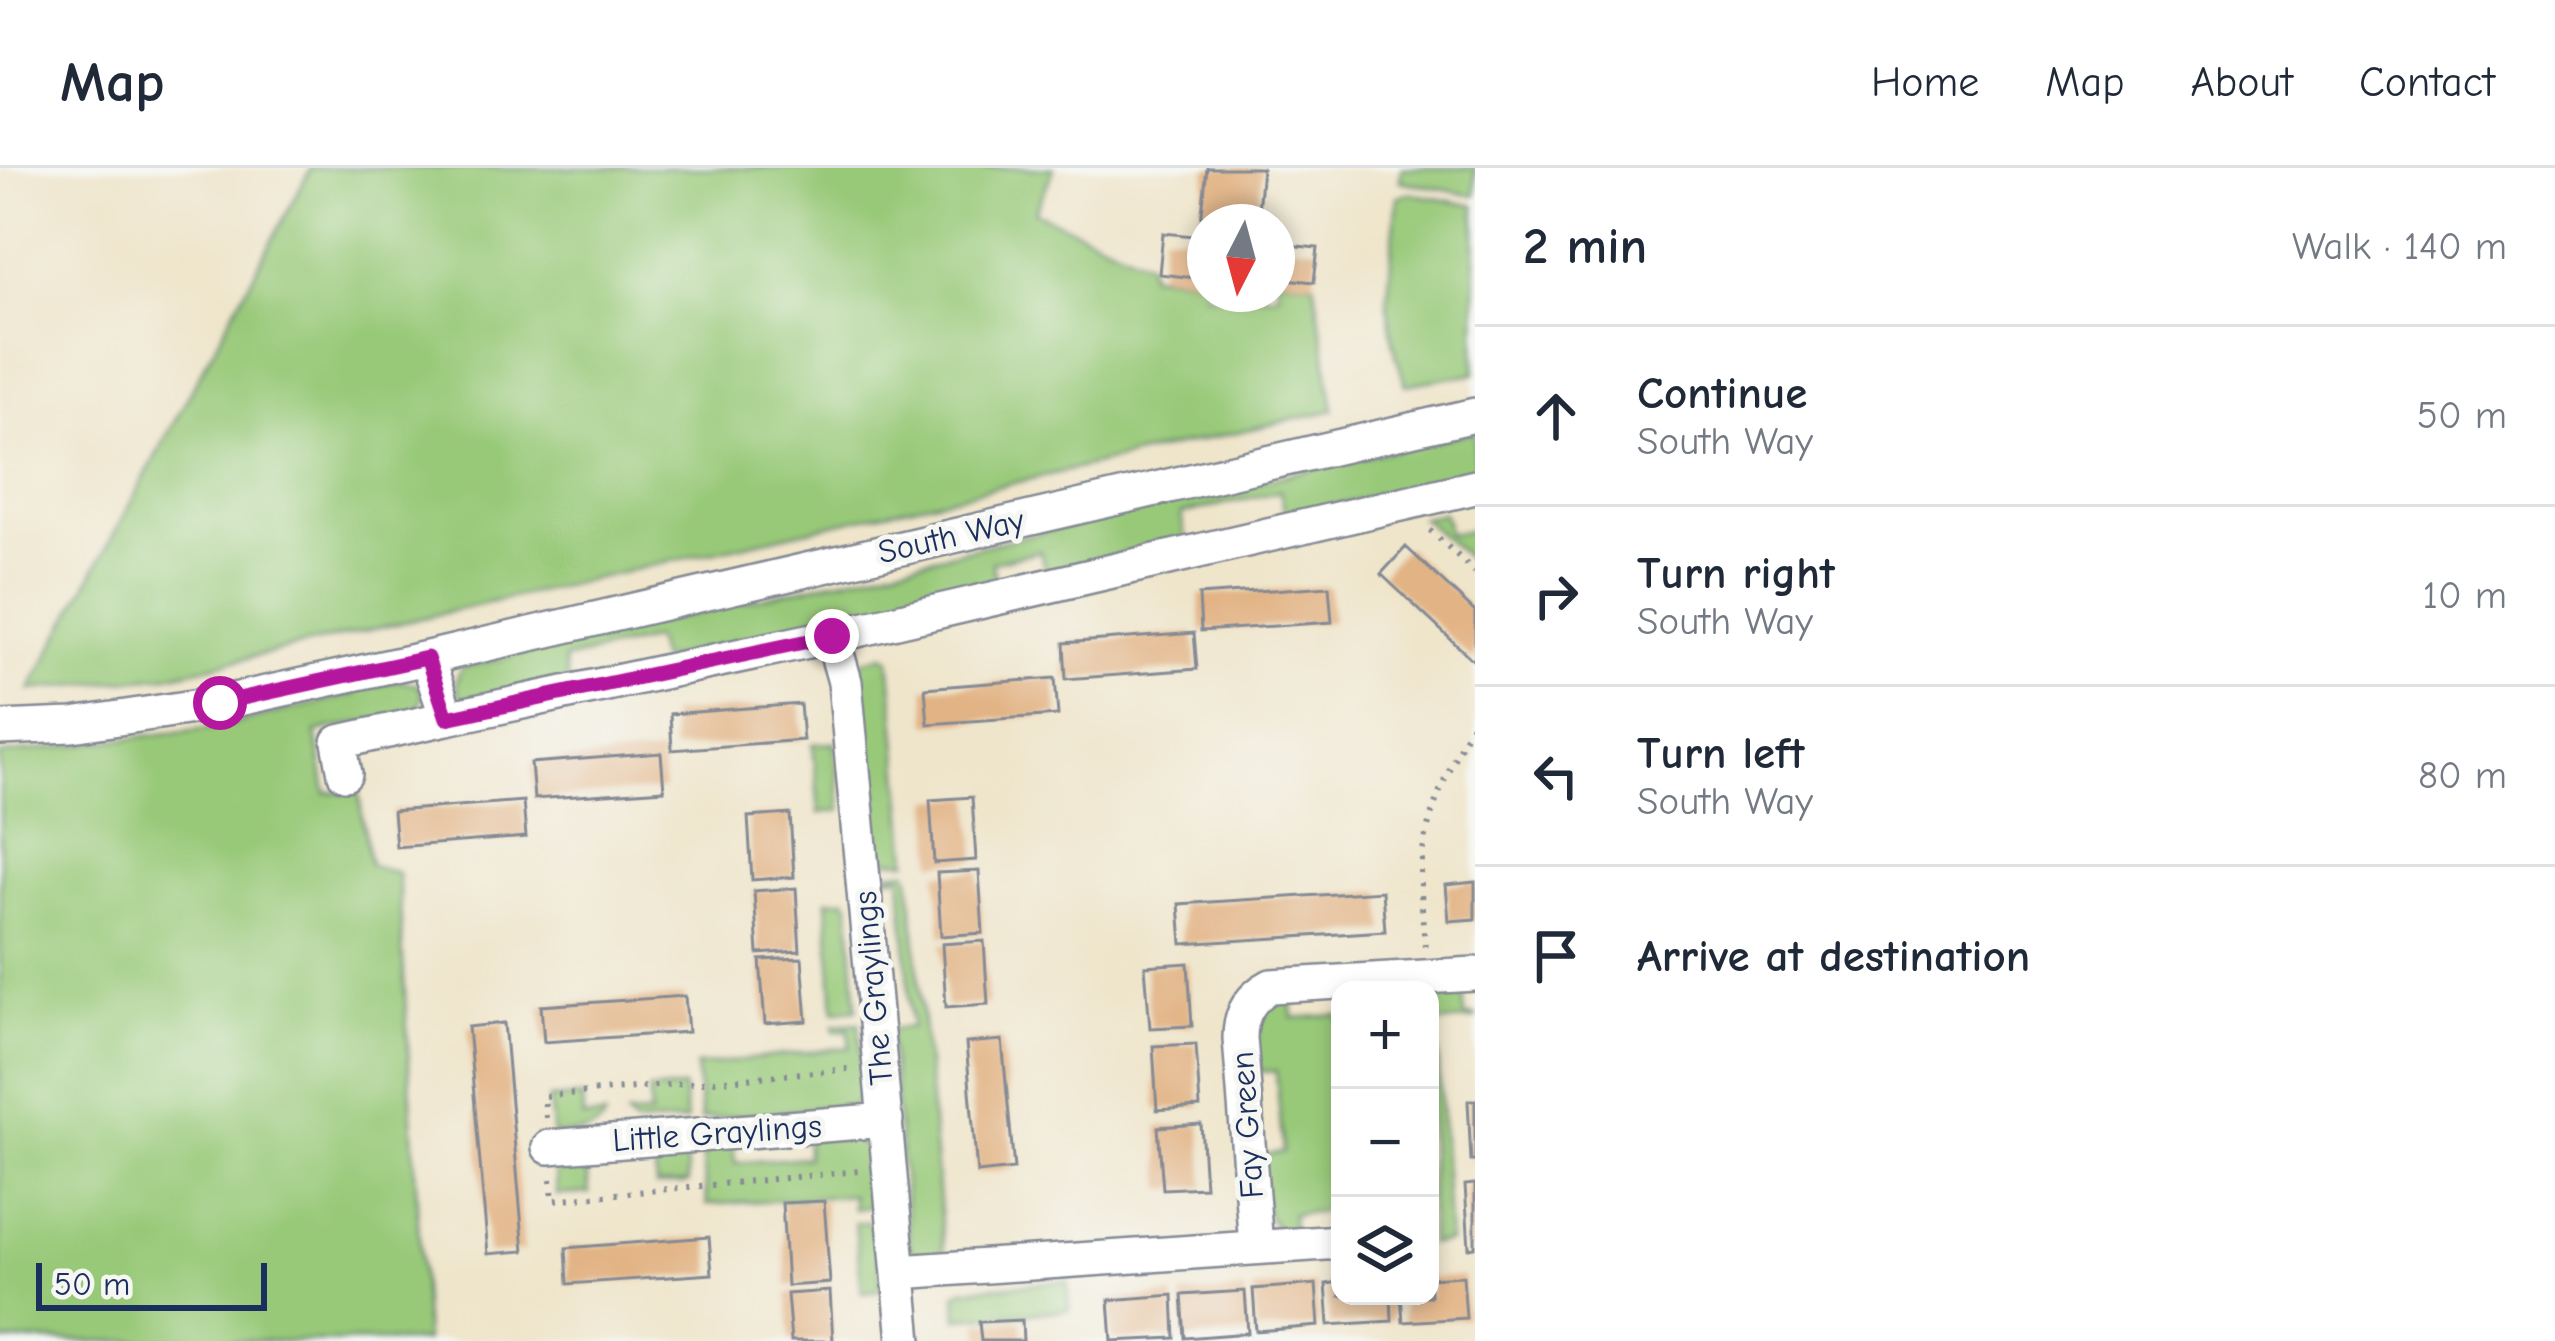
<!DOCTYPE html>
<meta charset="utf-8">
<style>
:root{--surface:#fff;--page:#f2f2f3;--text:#1f2937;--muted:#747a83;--line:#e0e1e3}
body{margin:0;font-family:"Comic Neue",sans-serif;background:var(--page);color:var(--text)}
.controls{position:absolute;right:36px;bottom:36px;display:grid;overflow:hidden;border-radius:24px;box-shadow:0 6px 18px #0003}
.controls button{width:108px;height:108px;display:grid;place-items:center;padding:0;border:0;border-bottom:3px solid var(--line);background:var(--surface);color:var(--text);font:60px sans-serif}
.compass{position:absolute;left:1187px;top:36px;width:108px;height:108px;border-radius:50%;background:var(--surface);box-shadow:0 6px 18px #0003;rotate:186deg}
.scale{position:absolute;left:36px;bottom:30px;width:231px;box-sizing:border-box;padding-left:12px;border:6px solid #1b2f5e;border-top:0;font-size:33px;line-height:42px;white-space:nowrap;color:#1b2f5e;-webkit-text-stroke:9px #f6f6f2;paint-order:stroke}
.stop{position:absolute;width:36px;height:36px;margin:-27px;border:9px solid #b5179e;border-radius:50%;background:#fff}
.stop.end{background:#b5179e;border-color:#fff;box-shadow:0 3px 12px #0008}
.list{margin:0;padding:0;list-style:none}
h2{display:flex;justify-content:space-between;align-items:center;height:156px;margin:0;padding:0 48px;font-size:51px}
h2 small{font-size:39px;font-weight:400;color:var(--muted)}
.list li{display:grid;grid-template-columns:78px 1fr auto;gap:36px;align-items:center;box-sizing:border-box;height:180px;padding:0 48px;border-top:3px solid var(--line)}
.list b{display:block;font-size:45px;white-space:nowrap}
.list p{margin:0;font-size:39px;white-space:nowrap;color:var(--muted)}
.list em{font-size:39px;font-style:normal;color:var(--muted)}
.icon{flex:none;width:66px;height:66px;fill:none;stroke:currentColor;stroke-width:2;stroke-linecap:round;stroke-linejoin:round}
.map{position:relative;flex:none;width:1475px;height:1173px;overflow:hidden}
header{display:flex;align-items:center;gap:72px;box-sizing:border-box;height:168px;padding:0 60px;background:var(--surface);border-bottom:3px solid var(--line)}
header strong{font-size:57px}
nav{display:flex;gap:66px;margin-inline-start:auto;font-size:42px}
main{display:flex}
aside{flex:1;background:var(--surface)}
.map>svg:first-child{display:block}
.green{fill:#98c978;stroke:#5a7c6b;stroke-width:3}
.building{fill:#e2b384}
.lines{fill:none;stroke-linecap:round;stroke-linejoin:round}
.minor-casing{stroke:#858a94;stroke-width:38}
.path{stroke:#858a94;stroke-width:6;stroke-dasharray:3 9;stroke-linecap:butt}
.minor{stroke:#fff;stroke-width:33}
.route{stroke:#b5179e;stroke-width:15}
.labels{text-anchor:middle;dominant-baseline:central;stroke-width:10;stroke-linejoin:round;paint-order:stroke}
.street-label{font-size:33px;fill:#1b2f5e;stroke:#f6f6f2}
</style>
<header>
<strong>Map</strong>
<nav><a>Home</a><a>Map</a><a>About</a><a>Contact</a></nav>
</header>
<main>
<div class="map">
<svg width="1475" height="1173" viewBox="0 0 1475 1173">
<rect width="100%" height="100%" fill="#f6f6f2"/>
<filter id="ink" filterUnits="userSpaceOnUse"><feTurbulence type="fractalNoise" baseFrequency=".00833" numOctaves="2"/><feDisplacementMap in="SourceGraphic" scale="24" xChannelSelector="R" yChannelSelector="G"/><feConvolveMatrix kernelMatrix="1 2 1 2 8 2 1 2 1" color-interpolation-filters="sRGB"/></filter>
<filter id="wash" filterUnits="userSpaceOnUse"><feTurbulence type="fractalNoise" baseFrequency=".004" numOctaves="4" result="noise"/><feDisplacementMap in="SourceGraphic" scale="48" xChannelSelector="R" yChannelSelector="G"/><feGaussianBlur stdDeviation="2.7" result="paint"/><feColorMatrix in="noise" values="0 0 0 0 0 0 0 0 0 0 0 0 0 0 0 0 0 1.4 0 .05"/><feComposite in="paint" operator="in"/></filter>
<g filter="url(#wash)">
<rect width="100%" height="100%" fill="#efe5cb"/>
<path class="green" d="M311,0H1054L1035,44L1148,94L1150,106L1205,111V126H1277V110L1314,114L1334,242L168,508L30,522Z
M1401,0H1475V28L1400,13Z
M1410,25L1475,38V205L1405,217L1393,174L1387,136L1397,29Z
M1475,263V305L1286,349L1280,323L1181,346L1186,372L1045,404L1040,383L992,394L996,415L660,492L654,471L564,492L568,514L463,531C454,520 455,513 461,500Z
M1444,345L1449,366L1475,362V397L1422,350Z
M884,487L890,491L908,693L878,692L860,496L864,492Z
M399,513L418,517C425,529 422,535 414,544L316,564L326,625L358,621L370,697L398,705L425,1173H0V587L223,558L356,526L354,521Z
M835,575L841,642L819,645L813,576Z
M907,703L910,708L944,1089L921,1088L910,1080L889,861L912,859L901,708L877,710V706Z
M845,731L849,735L857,841L834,843L827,732Z
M1463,824L1465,848H1475V851L1436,855L1449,1074L1430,1076V827Z
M1291,826L1293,850L1340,847V1042L1292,1046L1293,1069C1257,1057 1263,1019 1260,987L1283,984L1276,903L1252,904L1251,864L1261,841Z
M859,855L864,920L861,929L853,937L701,951L696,898L850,879L849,862L835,863L834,857Z
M683,920L686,953L634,957L627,948L650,947L649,923Z
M582,929L583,950L605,949C597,969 571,965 553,967L549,931Z
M807,969C831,970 869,962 870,995L867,999V1005L872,1008L874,1038L853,1041L852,1027L707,1037L702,977L733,975L735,995L807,989Z
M685,980L688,1015L656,1018L655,996L633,998L636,989L642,985Z
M554,991H604L611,1000L587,1003L589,1025L557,1027Z
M876,1053L882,1122L862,1124L855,1055Z
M1068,1113L1069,1142L958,1150L956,1126L964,1121Z"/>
<g id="blocks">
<path class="building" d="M1207,0H1262L1257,54H1201Z
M1163,65L1205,69V111L1159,106Z
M1277,76L1318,80L1314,114L1277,110Z
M1406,379L1475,444V494L1381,406Z
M1329,418L1332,454L1201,463L1199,427Z
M1194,465L1197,501L1066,511L1064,475Z
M1055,510L1058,547L928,556L925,520Z
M800,536L803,572L672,582L670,546Z
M661,585L664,622L534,631L531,595Z
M972,629L976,692L934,695L930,632Z
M523,633L526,669L396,679L393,643Z
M790,646L794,709L752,712L748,649Z
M979,703L983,765L941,768L937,705Z
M1475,714V751L1449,753L1446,717Z
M796,720L800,783L758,786L754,723Z
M1382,723L1385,763L1182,776L1179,736Z
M984,773L988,836L946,839L942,776Z
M802,790L807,853L765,856L760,792Z
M1188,795L1192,858L1150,860L1145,798Z
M685,828L688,864L544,874L541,838Z
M504,855L524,1083L488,1086L468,859Z
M1002,872L1014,1001L977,1005L966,875Z
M1196,876L1200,939L1157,942L1153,878Z
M1475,932V993H1471L1468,933Z
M1201,956L1205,1019L1163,1021L1158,959Z
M1475,1016V1079L1469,1080L1465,1017Z
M824,1033L830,1115L787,1118L782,1035Z
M709,1069L712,1106L568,1116L566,1080Z
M1463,1108L1466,1150L1403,1154L1401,1128H1430V1110Z
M1340,1114V1128H1391L1392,1153L1329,1157L1326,1116Z
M1316,1116L1319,1158L1256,1163L1253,1121Z
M830,1123L833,1173H791L787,1126Z
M1245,1123L1248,1165L1185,1170L1182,1127Z
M1173,1127L1175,1170L1112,1173L1109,1132Z
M1022,1152L1023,1173H981L979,1154Z"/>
</g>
</g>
<g filter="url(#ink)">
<use href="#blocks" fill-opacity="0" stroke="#858a94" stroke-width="3"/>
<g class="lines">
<g class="minor-casing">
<path id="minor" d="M832,468L845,514L905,1173
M427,490L447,550L832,468L1475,319
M0,560L72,557L220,535L427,490L1475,247
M345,606L339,574L447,550
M549,979L886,952
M1256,1079L1240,870C1240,846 1250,829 1271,818L1475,806
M899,1104L1340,1074"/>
</g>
<path class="path" d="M1430,362L1475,404
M1425,778C1423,750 1419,721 1422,692C1427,644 1451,593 1475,551
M546,950L544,928L849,901
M551,1011L553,1032L859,1003"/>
<use href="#minor" class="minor"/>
</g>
</g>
<g class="lines" filter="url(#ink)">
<path class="route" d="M220,535L427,490L447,550L832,468"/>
</g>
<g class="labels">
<g class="street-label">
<text transform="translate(951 368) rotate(-13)">South Way</text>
<text transform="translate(873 820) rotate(-95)">The Graylings</text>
<text transform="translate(1247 957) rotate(-94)">Fay Green</text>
<text transform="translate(717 965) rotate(-4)">Little Graylings</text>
</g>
</g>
</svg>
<div class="controls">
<button>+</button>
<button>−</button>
<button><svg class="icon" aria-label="layers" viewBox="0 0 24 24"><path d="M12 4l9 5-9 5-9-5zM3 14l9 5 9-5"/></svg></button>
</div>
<svg class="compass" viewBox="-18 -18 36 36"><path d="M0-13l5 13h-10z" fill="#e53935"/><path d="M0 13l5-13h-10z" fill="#747a83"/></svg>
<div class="scale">50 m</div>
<div class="stop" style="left:220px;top:535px"></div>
<div class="stop end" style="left:832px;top:468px"></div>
</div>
<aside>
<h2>2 min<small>Walk · 140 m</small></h2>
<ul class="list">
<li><svg class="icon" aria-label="ahead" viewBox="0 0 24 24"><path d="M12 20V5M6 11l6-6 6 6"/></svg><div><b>Continue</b><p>South Way</p></div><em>50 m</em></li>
<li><svg class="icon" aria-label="right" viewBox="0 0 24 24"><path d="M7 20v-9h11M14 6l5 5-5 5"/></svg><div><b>Turn right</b><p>South Way</p></div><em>10 m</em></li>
<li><svg class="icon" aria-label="left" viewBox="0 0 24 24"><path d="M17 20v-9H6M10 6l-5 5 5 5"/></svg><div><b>Turn left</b><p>South Way</p></div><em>80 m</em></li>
<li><svg class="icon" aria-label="arrive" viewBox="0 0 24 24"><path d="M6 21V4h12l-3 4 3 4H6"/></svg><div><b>Arrive at destination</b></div></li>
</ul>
</aside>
</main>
